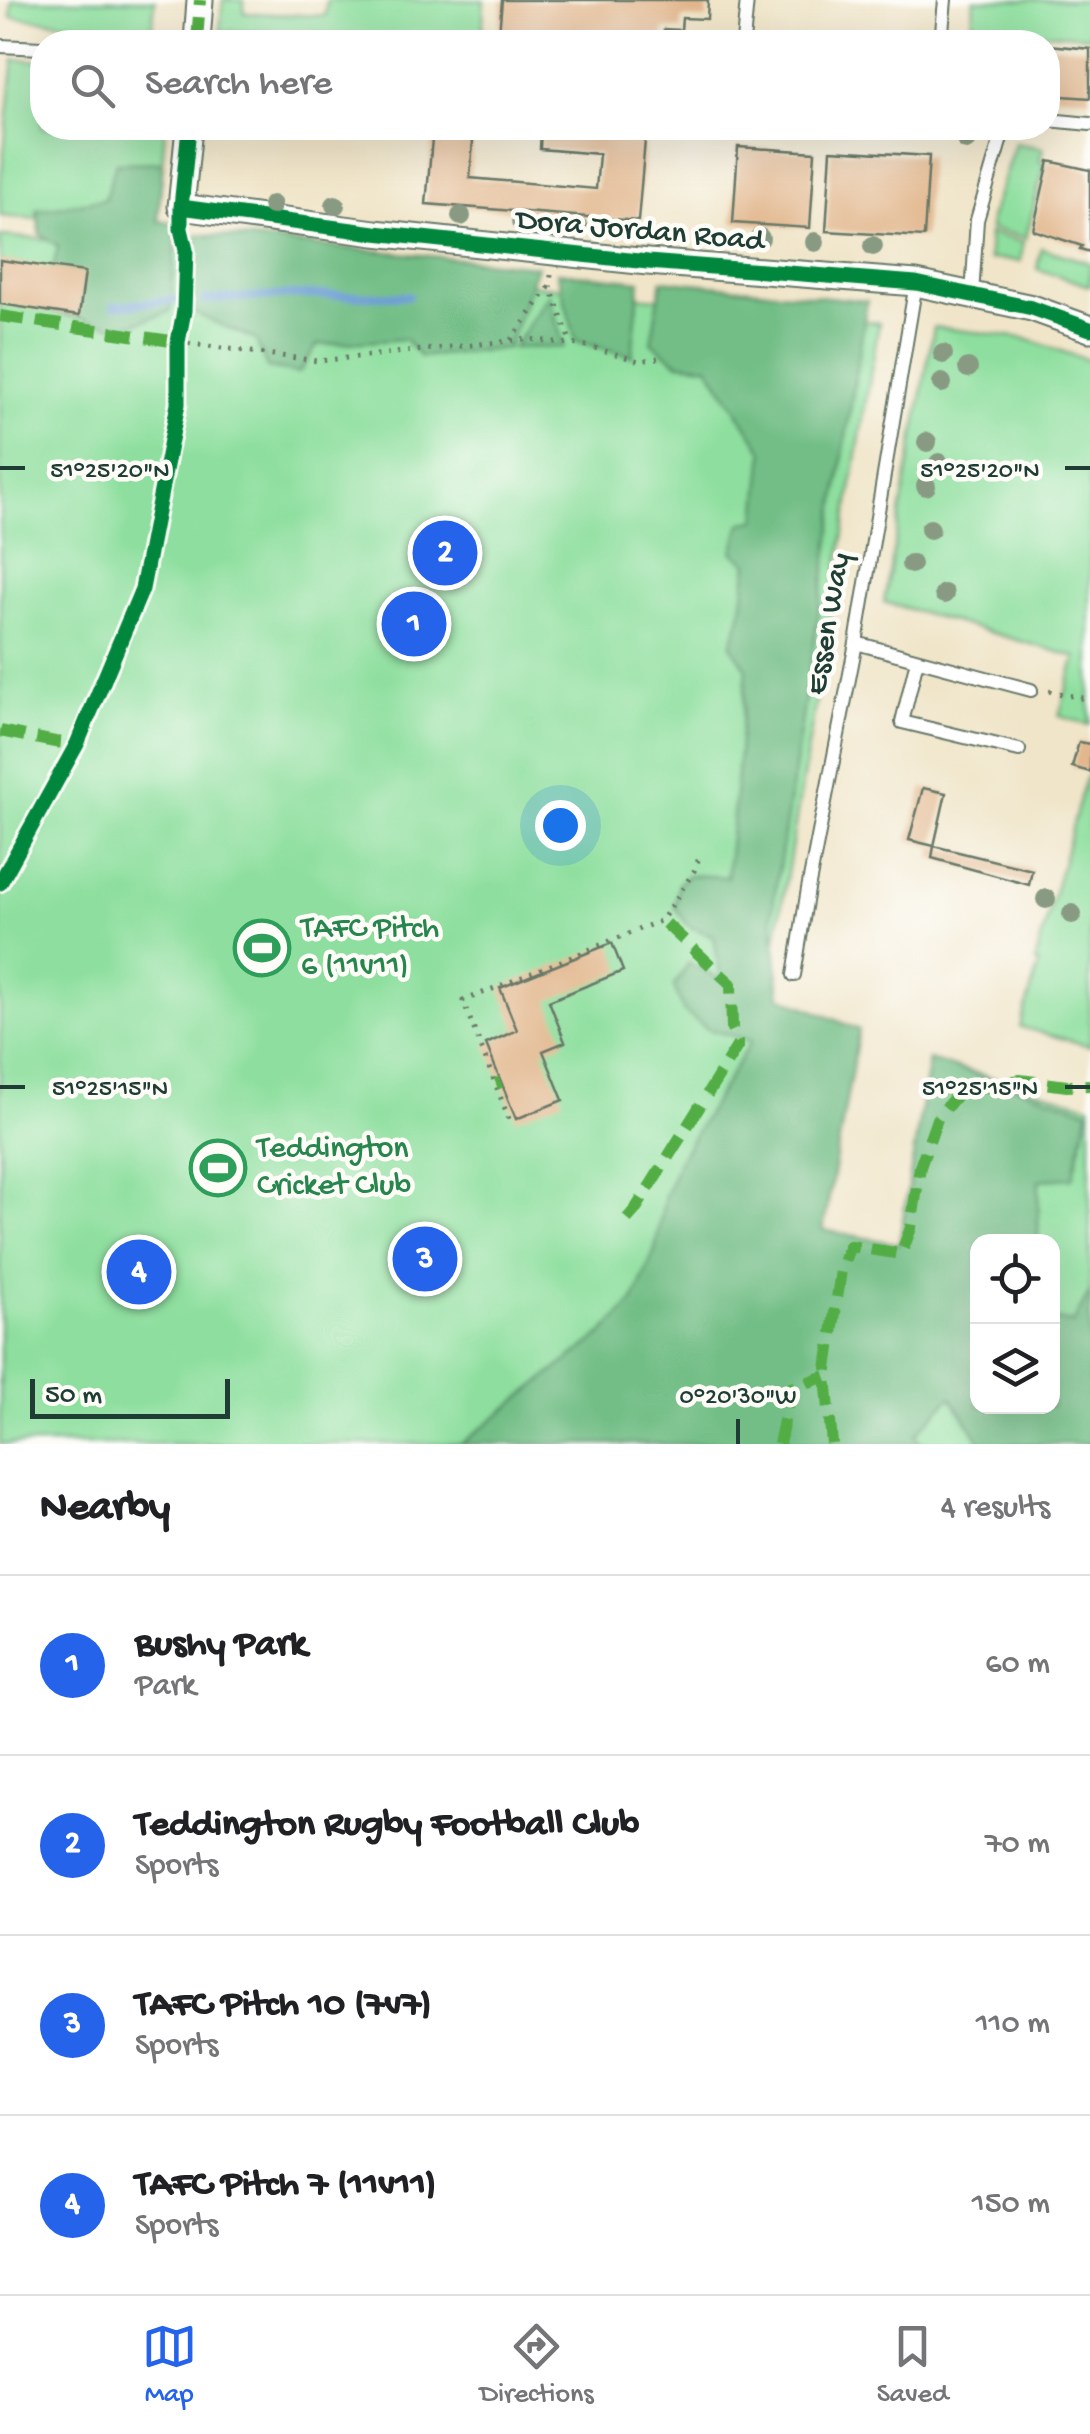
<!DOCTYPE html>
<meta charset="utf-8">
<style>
:root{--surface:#fff;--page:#f2f2f2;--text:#202124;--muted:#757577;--line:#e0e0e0;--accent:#2563eb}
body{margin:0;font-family:"Gochi Hand",sans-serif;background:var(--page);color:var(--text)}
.controls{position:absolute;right:30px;bottom:30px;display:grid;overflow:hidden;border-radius:20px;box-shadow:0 10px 40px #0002}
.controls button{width:90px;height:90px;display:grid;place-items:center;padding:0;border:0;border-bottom:2px solid var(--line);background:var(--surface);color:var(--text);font:50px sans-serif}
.scale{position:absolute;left:30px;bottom:25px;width:200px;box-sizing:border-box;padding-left:10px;border:5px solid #1f3d34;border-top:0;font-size:28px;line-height:35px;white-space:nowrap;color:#1f3d34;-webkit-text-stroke:8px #fdfcf7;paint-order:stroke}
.you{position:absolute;left:560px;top:825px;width:35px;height:35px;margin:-25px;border:8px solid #fff;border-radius:50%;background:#1a73e8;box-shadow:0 0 0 15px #1a73e833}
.badge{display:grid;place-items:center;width:65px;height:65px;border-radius:50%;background:var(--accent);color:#fff;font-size:32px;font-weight:700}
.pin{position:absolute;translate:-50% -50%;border:5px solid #fff;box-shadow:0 2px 10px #0006}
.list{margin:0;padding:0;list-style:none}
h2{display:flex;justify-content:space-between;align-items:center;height:130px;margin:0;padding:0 40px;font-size:42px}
h2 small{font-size:32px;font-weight:400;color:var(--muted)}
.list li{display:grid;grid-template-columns:65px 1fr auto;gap:30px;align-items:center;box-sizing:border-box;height:180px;padding:0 40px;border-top:2px solid var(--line)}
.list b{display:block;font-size:38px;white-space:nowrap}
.list p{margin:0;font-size:32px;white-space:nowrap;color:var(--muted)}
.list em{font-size:32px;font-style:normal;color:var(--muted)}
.icon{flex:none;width:55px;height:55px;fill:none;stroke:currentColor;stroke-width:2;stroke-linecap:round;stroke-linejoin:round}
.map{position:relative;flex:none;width:1090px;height:1444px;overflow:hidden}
.search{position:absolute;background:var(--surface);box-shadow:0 10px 40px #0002;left:30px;right:30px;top:30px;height:110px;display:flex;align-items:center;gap:25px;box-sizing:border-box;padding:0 35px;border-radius:40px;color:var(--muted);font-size:38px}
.sheet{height:850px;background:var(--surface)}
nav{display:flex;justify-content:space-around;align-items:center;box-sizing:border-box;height:140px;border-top:2px solid var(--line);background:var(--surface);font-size:28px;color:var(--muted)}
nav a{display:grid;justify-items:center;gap:5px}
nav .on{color:var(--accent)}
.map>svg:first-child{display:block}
.green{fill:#8edf9f;stroke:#568e6a;stroke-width:2.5;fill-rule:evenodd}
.forest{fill:#72be86;stroke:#487e5d;stroke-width:2.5}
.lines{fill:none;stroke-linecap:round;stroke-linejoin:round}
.stream{stroke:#6c9cd5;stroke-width:8}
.building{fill:#e2b78e}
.lane-casing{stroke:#687868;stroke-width:16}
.street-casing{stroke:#687868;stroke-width:29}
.path{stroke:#687868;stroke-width:5;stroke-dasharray:2.5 8;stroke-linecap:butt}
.lane{stroke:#fff;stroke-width:12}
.street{stroke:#fff;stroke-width:25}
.quiet{stroke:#52ad45;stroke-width:12;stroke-dasharray:25 12;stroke-linecap:butt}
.cycleway-casing{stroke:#fdfcf7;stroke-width:21}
.cycleway{stroke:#00873e;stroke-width:15}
.tree{fill:#899a83}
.ticks{fill:none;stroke:#1f3d34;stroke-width:4}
.labels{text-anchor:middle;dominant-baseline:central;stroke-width:9;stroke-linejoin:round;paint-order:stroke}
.street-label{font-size:32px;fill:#1f3d34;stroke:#fdfcf7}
.leisure-label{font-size:32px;fill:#27864d;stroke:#fdfcf7;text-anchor:start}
.ticks-label{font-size:25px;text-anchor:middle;fill:#1f3d34;stroke:#fdfcf7;stroke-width:9;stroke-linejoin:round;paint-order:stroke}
</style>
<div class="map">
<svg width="1090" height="1444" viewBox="0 0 1090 1444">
<rect width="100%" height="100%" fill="#fdfcf7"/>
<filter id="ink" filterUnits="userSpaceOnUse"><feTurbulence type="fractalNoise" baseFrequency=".01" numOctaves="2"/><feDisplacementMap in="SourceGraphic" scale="20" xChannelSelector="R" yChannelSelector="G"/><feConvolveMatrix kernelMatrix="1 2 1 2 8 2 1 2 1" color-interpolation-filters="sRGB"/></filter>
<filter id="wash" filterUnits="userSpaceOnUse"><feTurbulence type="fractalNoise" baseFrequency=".0048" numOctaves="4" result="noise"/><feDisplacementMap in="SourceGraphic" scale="40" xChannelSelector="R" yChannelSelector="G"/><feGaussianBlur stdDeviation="2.25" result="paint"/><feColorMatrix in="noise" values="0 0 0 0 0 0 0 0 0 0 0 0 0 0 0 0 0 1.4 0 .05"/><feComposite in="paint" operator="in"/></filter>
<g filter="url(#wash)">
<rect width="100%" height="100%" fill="#f0e5c9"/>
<path class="green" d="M12,0H155L152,32L11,17Z
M223,0H244V13L325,16L327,0H484L482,42L220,31Z
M974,0H1090V36L972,28Z
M14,59L42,61V128H165L157,228L0,216V186Z
M1015,143L1043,148L1040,161L1045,163L1026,238L990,229V219Z
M989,233L1023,242L1021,261L989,259Z
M0,236C294,257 587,290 879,323L765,1005L824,1231L899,1244L929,1060L1090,1105V1444H0ZM978,1242H1052V1406H978Z
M1041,248L1090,263V286L1037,269Z
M934,327L1023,338L1090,361V725L1059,716L1076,657L884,602Z
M1086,777L1090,778V1046L1020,1027L1039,964L1035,962Z"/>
<path class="forest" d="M163,162L158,221L177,223L171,311L122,328L44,310L58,246L40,234L37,210L105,199L116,163Z
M197,234L537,266L508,348L420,357L405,339L317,345L299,373L267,368L256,340L189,311Z
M557,272L640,281L632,356L576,341Z
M662,280L867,301L772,913L780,996L859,1030L823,1230L899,1244L929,1060L1089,1110L1073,1178L1039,1180L1038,1241L978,1242V1406H1052L1053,1319L1073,1323L1090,1291V1444H982L951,1397L916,1434L922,1444H461L602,1334L633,1302L655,1250L665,1196L679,1160L751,1041L708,1029L684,1012L674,986L689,963L721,980L714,936L688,926L675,907L679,883L688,875L727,877L747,669L731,645L741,616L748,563L733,552L741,524L757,519L764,452L708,366L678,363L651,342Z
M549,294L564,347L513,348Z"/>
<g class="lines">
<path class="stream" d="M205,300L294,295L409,296
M114,306L176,300"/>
</g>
<g id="blocks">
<path class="building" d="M502,0H708L707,19L682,18L681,30L664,29L663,42H559V37L499,33Z
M1048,45L1090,49V98L1048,95Z
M433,128H474L470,178L596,189L599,154L540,149L541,128L646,129L638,221L426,204Z
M738,147L815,152L810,228L733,223Z
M831,150L929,156L924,237L826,231Z
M1049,161L1090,170V252L1080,249L1082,246L1033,230Z
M0,260L85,272L79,316L0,304Z
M1079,742L1090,744V772L1072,767Z
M923,788L946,793L934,846L909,840Z
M934,846L1032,870L1029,885L932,858Z
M612,943L623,971L549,1001L565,1042L543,1051L563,1100L516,1119L486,1044L517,1030L500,988Z"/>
</g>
</g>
<g filter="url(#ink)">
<use href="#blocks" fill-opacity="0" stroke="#687868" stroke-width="2.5"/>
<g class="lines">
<g class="lane-casing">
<path id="lane" d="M743,42L747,0
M941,42L945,0
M0,46L42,48
M1048,120L1090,124
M181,207V229
M972,295L977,220L1004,128
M856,643L1031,690
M917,660L902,722L1019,750
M794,975L808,889L856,643L916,283"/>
</g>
<g class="street-casing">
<path id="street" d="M197,42L200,0
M189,128L181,207L375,233L648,262L916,283L1032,308L1090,329"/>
</g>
<path class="path" d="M551,275L550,286L571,343
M511,340L550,286
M178,342L318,361L529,339L588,346L639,361L658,358
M1049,691L1090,700
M509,1119L463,1001L662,920L694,871L700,855"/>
<use href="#lane" class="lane"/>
<use href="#street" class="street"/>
<path class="quiet" d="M197,42L200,0
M0,316L178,342
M0,731L55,742L77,744
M496,1084L501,1082
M627,1219L635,1210L738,1045L732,1029L731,984L662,920
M779,1444L791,1388L826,1376
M832,1444L826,1376L841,1270L850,1246L901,1254L911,1228L920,1167L937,1119L959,1092L1020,1080L1067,1086L1090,1085"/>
<g class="cycleway-casing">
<path id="cycleway" d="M181,207L375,233L648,262L916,283L1032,308L1090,329
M0,883L77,744L142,589L178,404V342L184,311L186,250L181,229V207L189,128"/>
</g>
<use href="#cycleway" class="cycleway"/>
</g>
<g class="tree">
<circle cx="966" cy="140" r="10"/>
<circle cx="272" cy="205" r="10"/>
<circle cx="335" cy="205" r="10"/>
<circle cx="461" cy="216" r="10"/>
<circle cx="521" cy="222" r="10"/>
<circle cx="579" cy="228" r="10"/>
<circle cx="760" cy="238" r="10"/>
<circle cx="815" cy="242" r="10"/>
<circle cx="873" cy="246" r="10"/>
<circle cx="943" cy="354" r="10"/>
<circle cx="968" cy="368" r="10"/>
<circle cx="942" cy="383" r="10"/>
<circle cx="927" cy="442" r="10"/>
<circle cx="939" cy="463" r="10"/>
<circle cx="926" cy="486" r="10"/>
<circle cx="930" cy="529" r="10"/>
<circle cx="911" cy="564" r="10"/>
<circle cx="944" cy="594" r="10"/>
<circle cx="1046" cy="899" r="10"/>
<circle cx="1072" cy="914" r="10"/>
</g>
</g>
<path class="ticks" d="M0,468H25M1065,468H1090M0,1087H25M1065,1087H1090M738,1419V1444"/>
<defs>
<g id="stadium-ring" transform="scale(2.875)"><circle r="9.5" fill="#fdfcf7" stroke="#2e9e5b" stroke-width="1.5"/><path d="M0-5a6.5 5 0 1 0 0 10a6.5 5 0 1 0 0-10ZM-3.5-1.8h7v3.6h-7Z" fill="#2e9e5b"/></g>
</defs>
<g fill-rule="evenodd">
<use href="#stadium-ring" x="262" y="948"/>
<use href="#stadium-ring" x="218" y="1168"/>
</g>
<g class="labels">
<g class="street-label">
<text transform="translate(640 232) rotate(5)">Dora Jordan Road</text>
<text transform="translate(830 624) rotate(-80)">Essen Way</text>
</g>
<g class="leisure-label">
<text x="301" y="930">TAFC Pitch<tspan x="301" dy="37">6 (11v11)</tspan></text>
<text x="257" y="1150">Teddington<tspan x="257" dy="37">Cricket Club</tspan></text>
</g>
</g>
<g class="ticks-label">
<text x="110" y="477">51°25'20"N</text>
<text x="980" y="477">51°25'20"N</text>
<text x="110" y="1095">51°25'15"N</text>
<text x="980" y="1095">51°25'15"N</text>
<text x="738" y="1403">0°20'30"W</text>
</g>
</svg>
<div class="controls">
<button><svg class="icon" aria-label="locate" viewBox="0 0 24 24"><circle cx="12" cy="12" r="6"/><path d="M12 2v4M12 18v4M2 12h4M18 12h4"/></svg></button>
<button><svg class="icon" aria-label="layers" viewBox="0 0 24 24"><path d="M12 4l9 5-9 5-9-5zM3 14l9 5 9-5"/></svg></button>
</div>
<div class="scale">50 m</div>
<div class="you"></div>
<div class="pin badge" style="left:414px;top:624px">1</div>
<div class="pin badge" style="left:445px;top:553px">2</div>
<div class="pin badge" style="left:425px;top:1259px">3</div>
<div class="pin badge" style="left:139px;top:1272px">4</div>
<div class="search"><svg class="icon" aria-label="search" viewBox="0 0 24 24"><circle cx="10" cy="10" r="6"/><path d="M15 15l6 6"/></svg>Search here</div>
</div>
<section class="sheet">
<h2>Nearby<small>4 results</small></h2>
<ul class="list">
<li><span class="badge">1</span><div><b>Bushy Park</b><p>Park</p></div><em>60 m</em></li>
<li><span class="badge">2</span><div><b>Teddington Rugby Football Club</b><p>Sports</p></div><em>70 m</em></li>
<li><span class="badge">3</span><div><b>TAFC Pitch 10 (7v7)</b><p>Sports</p></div><em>110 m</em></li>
<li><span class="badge">4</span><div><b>TAFC Pitch 7 (11v11)</b><p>Sports</p></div><em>150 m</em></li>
</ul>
</section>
<nav>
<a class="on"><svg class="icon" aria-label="map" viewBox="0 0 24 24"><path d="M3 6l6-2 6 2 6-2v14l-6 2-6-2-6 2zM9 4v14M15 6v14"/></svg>Map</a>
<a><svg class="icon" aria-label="directions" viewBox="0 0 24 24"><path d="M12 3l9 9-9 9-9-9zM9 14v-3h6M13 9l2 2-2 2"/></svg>Directions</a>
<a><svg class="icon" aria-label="saved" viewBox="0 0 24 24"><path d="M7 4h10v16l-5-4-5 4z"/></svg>Saved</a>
</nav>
